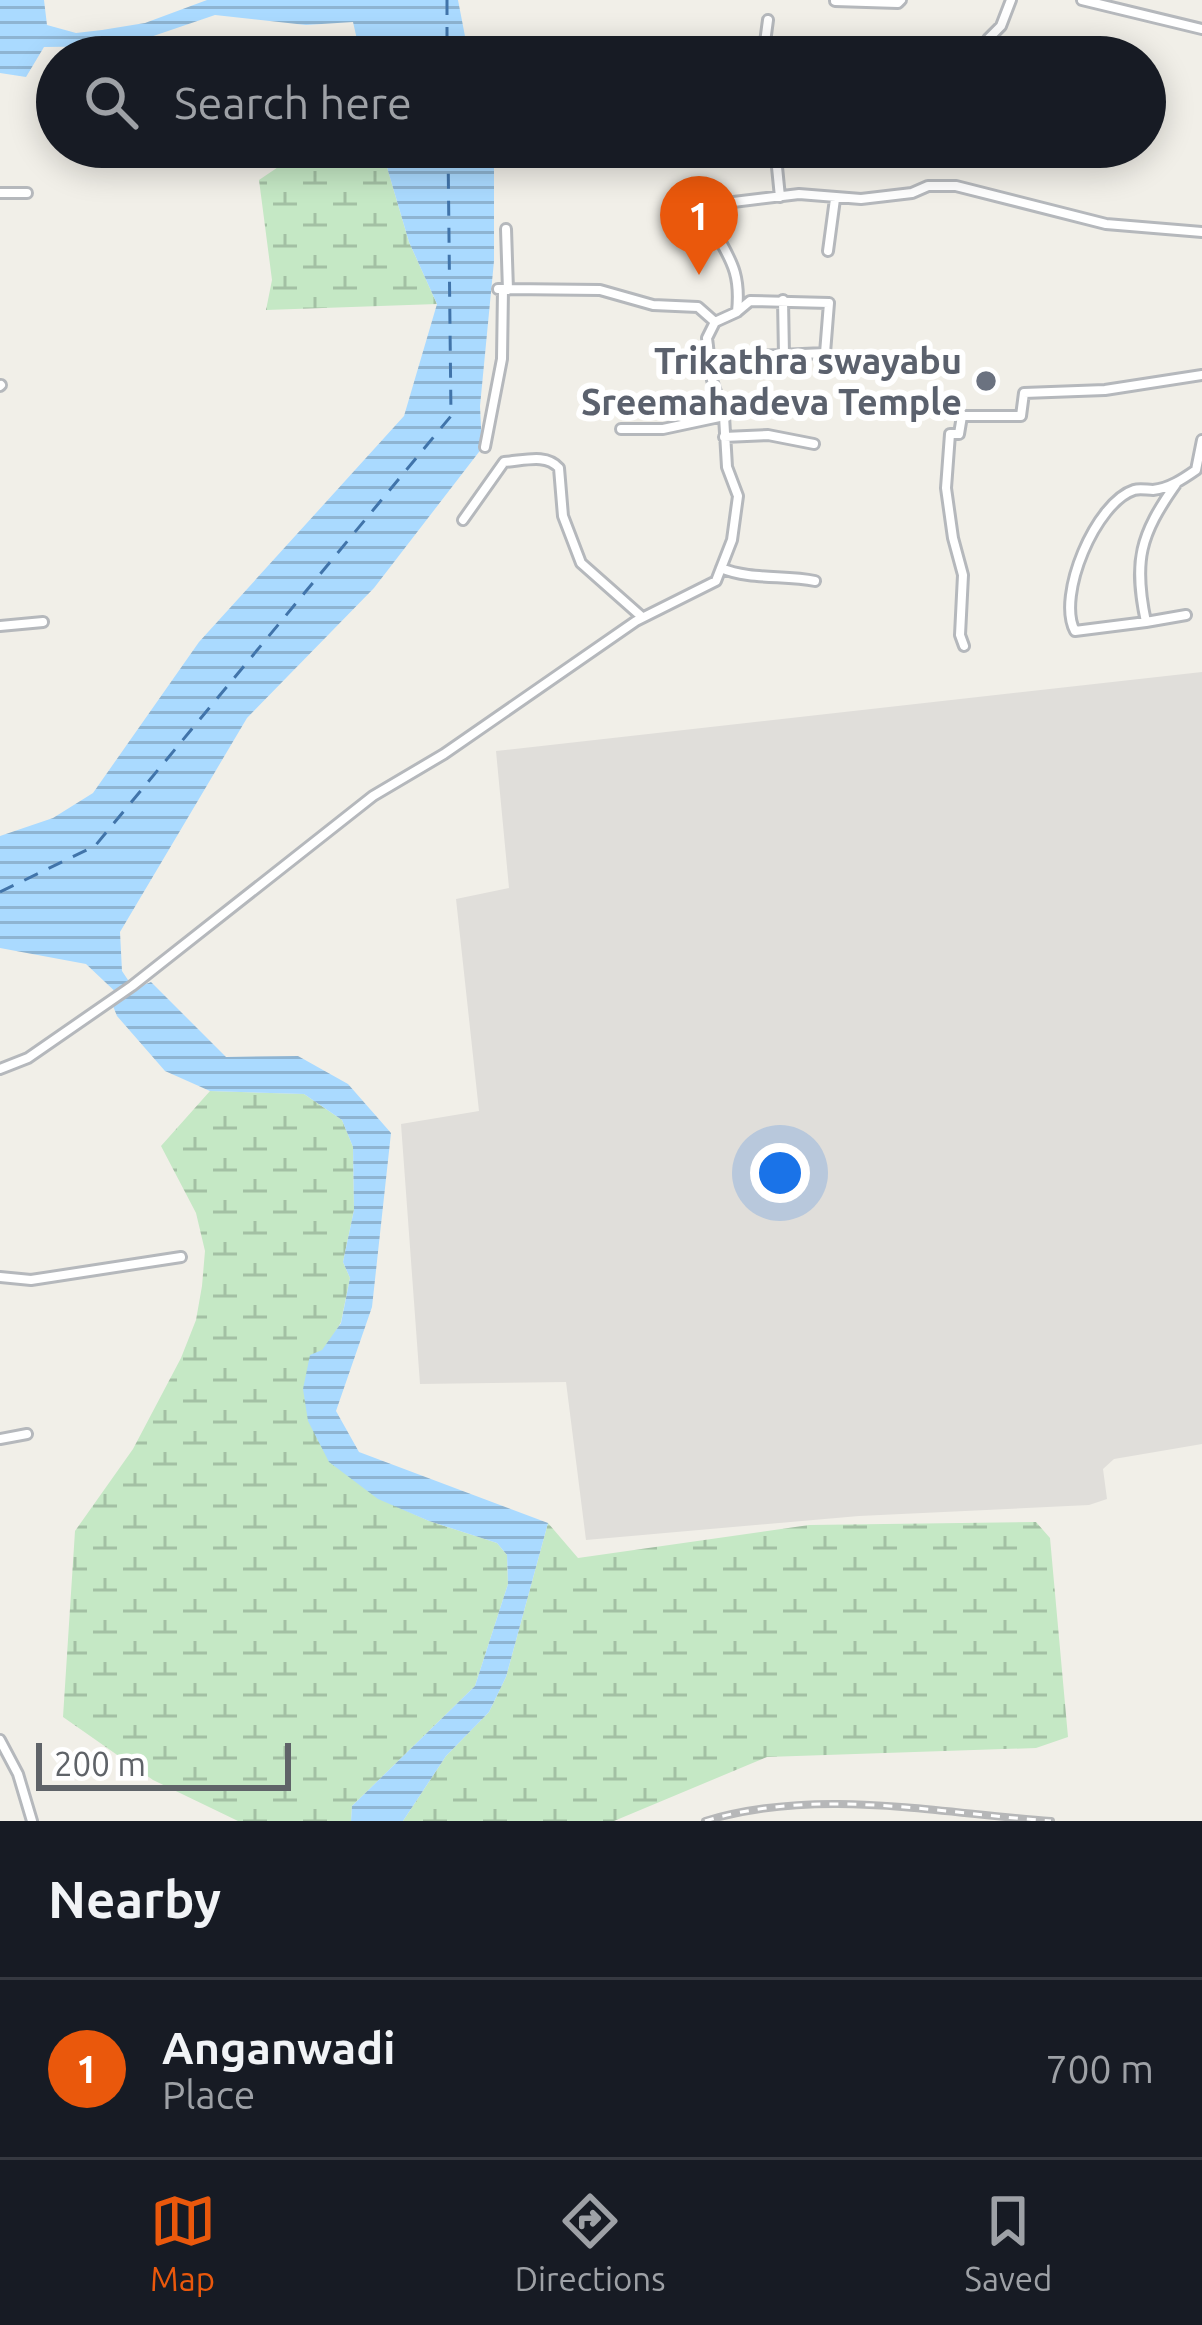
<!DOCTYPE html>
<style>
:root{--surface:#171b24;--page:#20242c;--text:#f1f3f6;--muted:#9ea1a6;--line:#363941;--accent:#ea580c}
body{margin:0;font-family:Ubuntu,sans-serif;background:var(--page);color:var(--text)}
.scale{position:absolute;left:36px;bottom:30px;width:255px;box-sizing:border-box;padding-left:12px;border:6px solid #5f6368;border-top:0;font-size:33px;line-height:42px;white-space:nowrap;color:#5f6368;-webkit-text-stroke:9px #fff;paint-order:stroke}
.you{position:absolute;left:780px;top:1173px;width:42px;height:42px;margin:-30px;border:9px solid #fff;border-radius:50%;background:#1a73e8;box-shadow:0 0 0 18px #1a73e833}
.badge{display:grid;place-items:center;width:78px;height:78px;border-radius:50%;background:var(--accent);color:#fff;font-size:39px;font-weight:700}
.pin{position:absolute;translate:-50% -99px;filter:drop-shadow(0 3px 6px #0008)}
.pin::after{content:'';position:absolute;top:63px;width:42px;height:36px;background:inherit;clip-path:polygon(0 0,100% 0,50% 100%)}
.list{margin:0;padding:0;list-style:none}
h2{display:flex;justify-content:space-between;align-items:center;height:156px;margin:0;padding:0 48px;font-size:51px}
h2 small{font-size:39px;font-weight:400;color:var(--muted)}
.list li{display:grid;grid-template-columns:78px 1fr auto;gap:36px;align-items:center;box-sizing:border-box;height:180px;padding:0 48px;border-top:3px solid var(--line)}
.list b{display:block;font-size:45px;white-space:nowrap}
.list p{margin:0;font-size:39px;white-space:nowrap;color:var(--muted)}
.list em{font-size:39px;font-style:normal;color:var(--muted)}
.icon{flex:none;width:66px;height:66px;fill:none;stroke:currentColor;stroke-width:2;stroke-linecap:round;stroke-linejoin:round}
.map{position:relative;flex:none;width:1202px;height:1821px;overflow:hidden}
.search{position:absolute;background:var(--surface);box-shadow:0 6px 30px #0003;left:36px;right:36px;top:36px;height:132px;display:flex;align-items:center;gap:30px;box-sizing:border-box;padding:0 42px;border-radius:66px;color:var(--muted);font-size:45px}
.sheet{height:336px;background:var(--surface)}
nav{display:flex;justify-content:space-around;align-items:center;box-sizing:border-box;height:168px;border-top:3px solid var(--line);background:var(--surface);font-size:33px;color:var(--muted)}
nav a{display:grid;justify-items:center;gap:6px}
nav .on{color:var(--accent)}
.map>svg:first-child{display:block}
.industrial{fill:#e0deda}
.wetland{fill:url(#wetland-marsh)}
.water{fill:url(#water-rules)}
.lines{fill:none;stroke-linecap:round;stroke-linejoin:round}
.ferry{stroke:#4174aa;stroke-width:3;stroke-dasharray:15 12;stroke-linecap:butt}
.minor-casing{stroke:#b5b8bc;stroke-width:14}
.minor{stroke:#fff;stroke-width:8}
.rail-casing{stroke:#b6b7b8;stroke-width:8}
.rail{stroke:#fff;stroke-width:3;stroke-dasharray:9;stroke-linecap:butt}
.worship-dot{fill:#6b7280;stroke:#fff;stroke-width:4.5}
.labels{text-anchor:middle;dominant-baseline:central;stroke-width:12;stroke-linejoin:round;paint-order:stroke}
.worship-label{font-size:36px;font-weight:bold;fill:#5b616d;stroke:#fff;text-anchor:end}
</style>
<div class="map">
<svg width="1202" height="1821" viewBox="0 0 1202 1821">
<defs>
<pattern id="wetland-marsh" width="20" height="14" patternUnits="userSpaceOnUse" patternTransform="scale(3)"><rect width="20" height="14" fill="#c5e8c5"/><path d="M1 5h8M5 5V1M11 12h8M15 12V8" fill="none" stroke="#a3c0a4"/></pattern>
<pattern id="water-rules" width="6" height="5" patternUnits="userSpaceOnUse" patternTransform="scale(3)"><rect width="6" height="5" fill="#aadaff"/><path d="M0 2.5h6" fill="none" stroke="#8eb4d2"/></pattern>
</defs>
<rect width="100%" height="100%" fill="#f1efe8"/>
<path class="industrial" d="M1202,672V1444L1114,1459L1103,1469L1107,1499L1089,1505L859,1516L586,1540L566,1382L420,1384L401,1124L479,1111L456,899L509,888L496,751Z"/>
<path class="wetland" d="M339,147H381L409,242L437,304L266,310L272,280L259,180L293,157Z
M210,1091L304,1094L342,1120L353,1147L354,1210L343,1262L350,1278L341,1322L303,1389L378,1498L429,1521L497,1543L507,1555L508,1584L475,1686L352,1806L351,1821H238L153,1780L63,1717L75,1531L133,1449L181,1358L196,1320L202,1286L205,1251L196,1213L161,1146Z
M1036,1522L1050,1538L1068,1737L1036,1748L767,1757L614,1821H403L446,1756L489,1712L506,1677L548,1523L578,1558L809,1525Z"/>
<path class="water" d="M0,0H44L47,25L76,33L102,30L145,23L207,0H458L469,57H361L353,22L306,25L215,15L124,46L44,47L26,77L0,73Z
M381,147H489L494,165V261L480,406L482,448L374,588L247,718L120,932L122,971L134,989L151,982L226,1057L298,1056L348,1084L391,1133L372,1307L336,1411L359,1452L548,1523L506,1677L489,1712L446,1756L403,1821H351L352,1806L475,1686L508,1584L507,1555L497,1543L429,1521L378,1499L329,1462L308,1421L303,1389L310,1355L322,1350L341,1323L350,1278L343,1262L354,1210L353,1147L342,1120L304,1094L210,1091L165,1071L117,1016L113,1006L122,998L86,964L0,948V836L53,818L93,793L199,642L404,416L437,304L409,242Z"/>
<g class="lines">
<path class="ferry" d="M447,0V57
M0,892L95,846L451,416L448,147"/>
<g class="minor-casing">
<path id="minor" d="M1082,0L1202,29
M835,1L898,3L901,0
M763,57L768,20
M988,57V39L1001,26L1011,0
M775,147L780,197
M0,193H27
M506,229L508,290
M828,251L835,199
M498,289L600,290L653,305L698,307L715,322
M783,300L784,355
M707,358L825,353L829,303L750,301L738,311
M0,386L1,385
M621,429H663L724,416
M724,437L768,435L814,444
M485,447L502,359L503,289
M1176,484C1140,535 1133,561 1146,622L1075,631C1056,596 1096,502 1134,490C1140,488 1147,490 1153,490C1170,488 1183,479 1196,470L1202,440
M463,520L504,462C523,461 546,453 559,468L563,516L581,563L642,617
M721,568C749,580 784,575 815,581
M1146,622L1186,615
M0,626L43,622
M964,646L960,635L963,575L953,538L946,488L950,434H959L962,416H1021L1024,393L1105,390L1202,375
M0,1069L28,1058L132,986L373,796L444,754L636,621L716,581L732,540L738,496L727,467L724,416L712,380L707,338L715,322L737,312C742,265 725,255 708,217L717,204L799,194L861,199L912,193L928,186H956L1106,224L1202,232
M0,1277L31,1280L181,1257
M0,1439L27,1434
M0,1740L18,1774L32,1821"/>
</g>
<use href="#minor" class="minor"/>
<g class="rail-casing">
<path id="rail" d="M705,1821C817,1787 937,1813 1051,1821"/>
</g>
<use href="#rail" class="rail"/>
</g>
<circle class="worship-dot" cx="986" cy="381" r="12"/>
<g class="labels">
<g class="worship-label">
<text x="962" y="360">Trikathra swayabu<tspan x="962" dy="41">Sreemahadeva Temple</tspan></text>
</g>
</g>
</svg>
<div class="scale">200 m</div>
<div class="you"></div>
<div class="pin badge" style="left:699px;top:275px">1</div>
<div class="search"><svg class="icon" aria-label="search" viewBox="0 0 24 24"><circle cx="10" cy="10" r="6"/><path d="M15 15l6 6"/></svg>Search here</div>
</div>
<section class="sheet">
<h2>Nearby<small></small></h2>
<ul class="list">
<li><span class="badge">1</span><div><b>Anganwadi</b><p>Place</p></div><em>700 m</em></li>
</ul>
</section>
<nav>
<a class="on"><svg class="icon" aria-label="map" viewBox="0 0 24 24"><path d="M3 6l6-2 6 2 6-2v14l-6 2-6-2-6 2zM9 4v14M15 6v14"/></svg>Map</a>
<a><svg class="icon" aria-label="directions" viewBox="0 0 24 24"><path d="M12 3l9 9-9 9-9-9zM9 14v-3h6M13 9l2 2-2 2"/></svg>Directions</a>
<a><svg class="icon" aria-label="saved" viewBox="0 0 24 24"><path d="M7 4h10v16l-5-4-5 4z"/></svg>Saved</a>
</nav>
